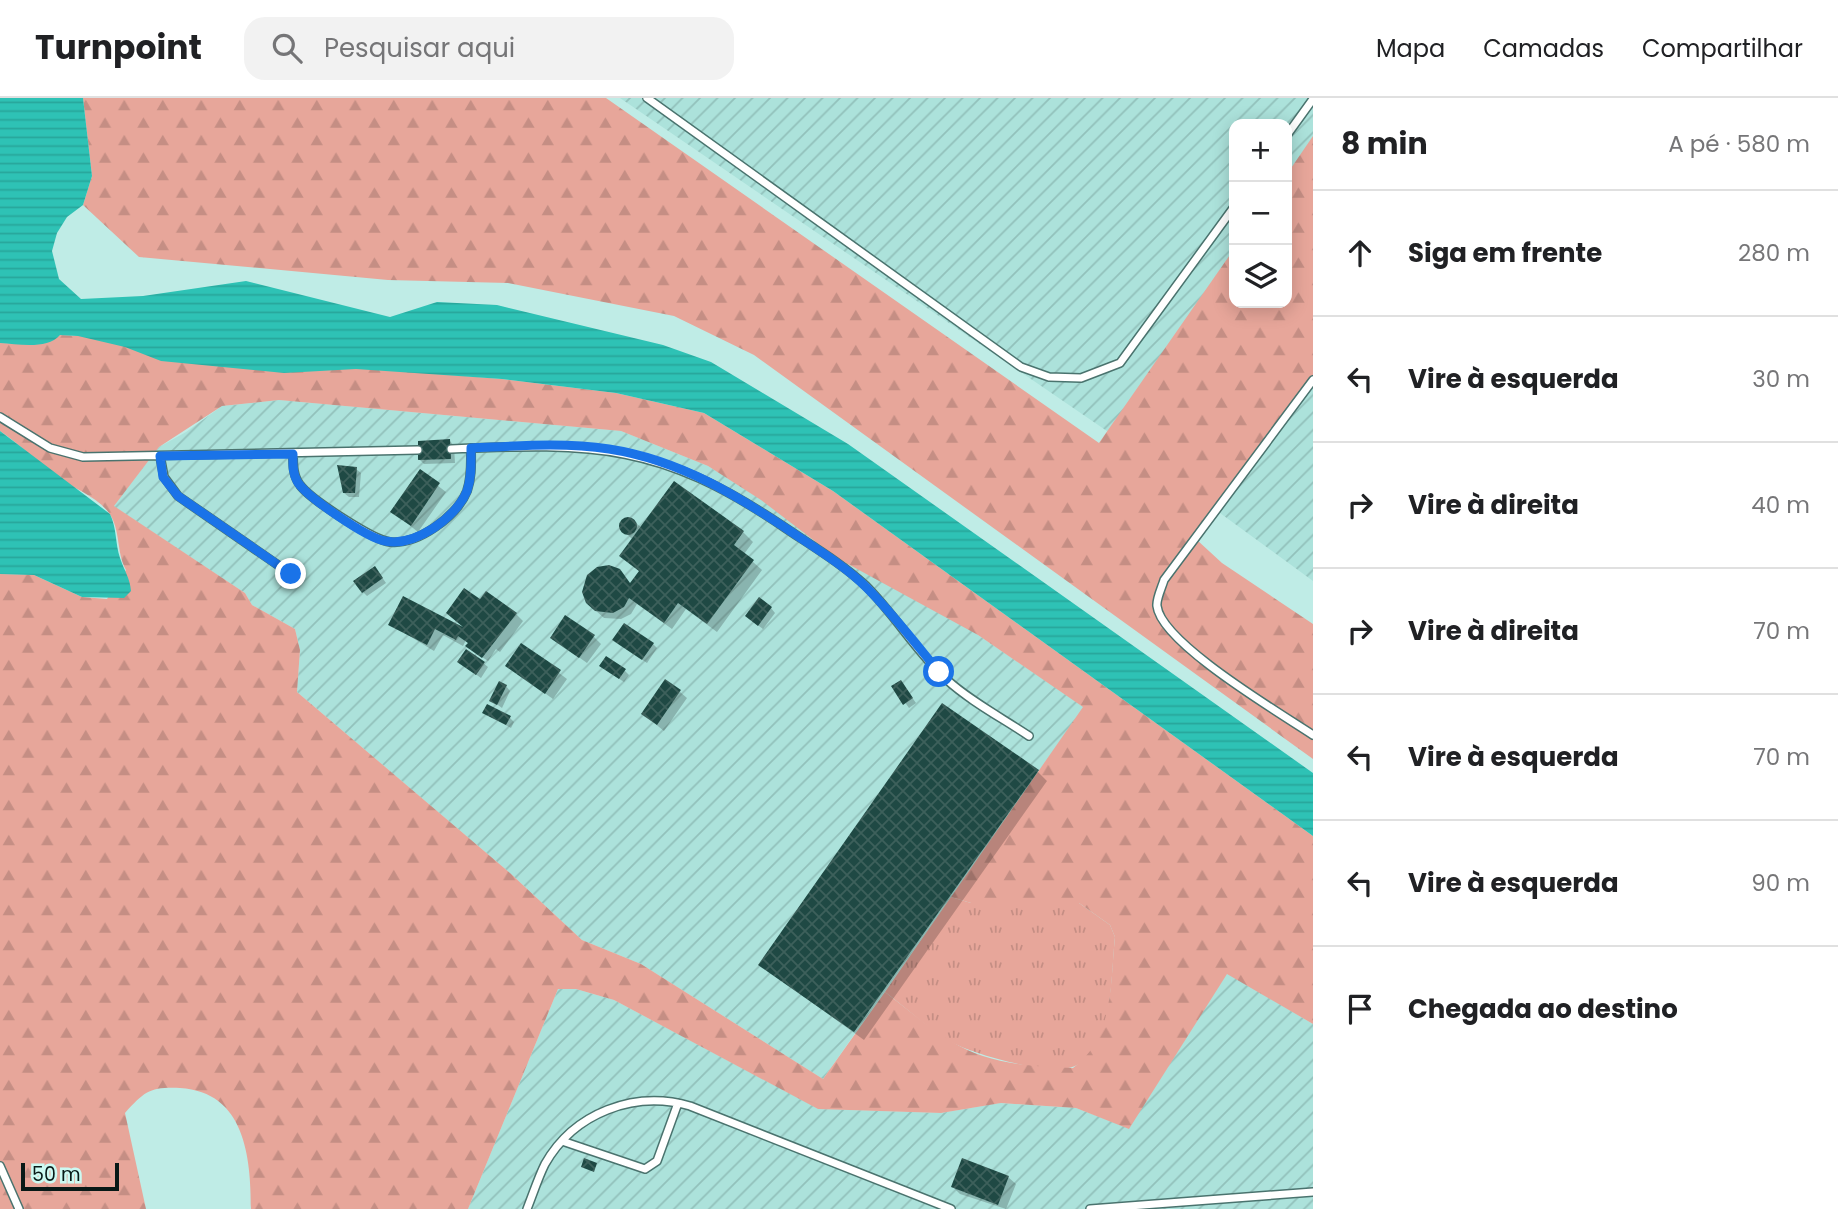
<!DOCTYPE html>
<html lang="pt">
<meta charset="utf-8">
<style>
:root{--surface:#fff;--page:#f2f2f2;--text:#202124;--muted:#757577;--line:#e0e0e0}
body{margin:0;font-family:Poppins,sans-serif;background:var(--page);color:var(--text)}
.controls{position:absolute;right:21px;top:21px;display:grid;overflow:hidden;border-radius:14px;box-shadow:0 4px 18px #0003}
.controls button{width:63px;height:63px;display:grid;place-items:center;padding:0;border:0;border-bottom:2px solid var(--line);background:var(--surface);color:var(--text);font:35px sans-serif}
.scale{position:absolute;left:21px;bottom:18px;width:98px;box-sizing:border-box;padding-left:7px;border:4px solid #081917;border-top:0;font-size:19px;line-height:24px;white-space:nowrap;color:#081917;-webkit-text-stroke:5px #ccfaf3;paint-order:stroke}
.stop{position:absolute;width:21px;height:21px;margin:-16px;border:5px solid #1a73e8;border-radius:50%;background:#fff}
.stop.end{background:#1a73e8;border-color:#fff;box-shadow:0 2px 7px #0008}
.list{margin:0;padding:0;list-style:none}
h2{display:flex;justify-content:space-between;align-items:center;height:91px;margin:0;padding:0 28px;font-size:30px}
h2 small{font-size:23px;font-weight:400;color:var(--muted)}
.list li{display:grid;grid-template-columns:46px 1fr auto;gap:21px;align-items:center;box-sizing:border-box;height:126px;padding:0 28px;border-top:2px solid var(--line)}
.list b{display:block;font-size:26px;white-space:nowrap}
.list em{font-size:23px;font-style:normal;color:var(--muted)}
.icon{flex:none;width:38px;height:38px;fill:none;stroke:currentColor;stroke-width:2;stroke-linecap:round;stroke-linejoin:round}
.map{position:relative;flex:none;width:1313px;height:1111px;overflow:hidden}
header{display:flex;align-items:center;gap:42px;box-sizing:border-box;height:98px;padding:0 35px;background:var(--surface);border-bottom:2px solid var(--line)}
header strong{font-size:33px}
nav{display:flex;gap:38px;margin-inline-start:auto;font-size:24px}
.search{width:490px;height:63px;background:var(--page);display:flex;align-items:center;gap:18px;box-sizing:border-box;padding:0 24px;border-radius:21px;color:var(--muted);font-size:26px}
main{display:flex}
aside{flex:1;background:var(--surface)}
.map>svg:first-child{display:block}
.industrial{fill:url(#industrial-furrows);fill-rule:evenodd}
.grass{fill:url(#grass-tufts)}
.forest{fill:url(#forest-firs);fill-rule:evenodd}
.water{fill:url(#water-rules)}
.shadow{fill:#0003}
.building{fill:url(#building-cross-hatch)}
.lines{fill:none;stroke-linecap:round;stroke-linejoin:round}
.service-casing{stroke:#4a736e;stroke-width:10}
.service{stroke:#fff;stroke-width:7}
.route{stroke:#1a73e8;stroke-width:9}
</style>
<header>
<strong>Turnpoint</strong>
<div class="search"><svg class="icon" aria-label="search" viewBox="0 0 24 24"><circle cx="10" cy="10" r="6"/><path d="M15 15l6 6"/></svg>Pesquisar aqui</div>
<nav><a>Mapa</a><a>Camadas</a><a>Compartilhar</a></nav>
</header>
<main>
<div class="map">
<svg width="1313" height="1111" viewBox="0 0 1313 1111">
<defs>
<pattern id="industrial-furrows" width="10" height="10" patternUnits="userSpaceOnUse" patternTransform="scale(1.75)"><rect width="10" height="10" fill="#ace2db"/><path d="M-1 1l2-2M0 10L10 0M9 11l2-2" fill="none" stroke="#92c1bb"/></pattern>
<pattern id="grass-tufts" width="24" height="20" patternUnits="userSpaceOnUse" patternTransform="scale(1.75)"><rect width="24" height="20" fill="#e7a69a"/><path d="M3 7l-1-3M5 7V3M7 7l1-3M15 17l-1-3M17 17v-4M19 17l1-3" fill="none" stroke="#c58e84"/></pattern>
<pattern id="forest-firs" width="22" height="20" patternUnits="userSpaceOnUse" patternTransform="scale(1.75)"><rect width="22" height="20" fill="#e7a69a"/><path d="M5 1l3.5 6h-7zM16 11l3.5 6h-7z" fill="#c58e84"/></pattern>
<pattern id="water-rules" width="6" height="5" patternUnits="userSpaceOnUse" patternTransform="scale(1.75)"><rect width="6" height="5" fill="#2ec2b5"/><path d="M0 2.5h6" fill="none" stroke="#27a69b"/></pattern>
<pattern id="building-cross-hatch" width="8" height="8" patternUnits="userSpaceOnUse" patternTransform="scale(1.75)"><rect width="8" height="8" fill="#1f4944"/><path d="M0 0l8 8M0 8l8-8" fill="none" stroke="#3d605b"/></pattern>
</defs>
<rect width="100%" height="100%" fill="#bfece6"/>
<path class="industrial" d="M620,0H1313V483L1120,342ZM1234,26H1287V205H1234Z
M279,302L621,333L708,368L978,537L1084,609L823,981L641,866L582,842L510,775L297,594L300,552L295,531L252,507L245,495L113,408L159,349L186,334L222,308Z
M1227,875L1313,926V1111H468L558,891H576L614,902L819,1011L941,1015L1000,1005L1076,1010L1129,1030Z"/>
<path class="grass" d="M951,799L971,805H1079L1110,827L1115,839C1112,867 1112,921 1098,945C1094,953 1084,964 1075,968C1053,979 977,957 955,946C930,933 908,911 885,894Z"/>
<path class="forest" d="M83,0H606L1099,345L1234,151V205H1287V76L1313,38V279L1197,442L1222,465L1313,526V661L754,257L674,218L508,185L388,182L139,159L83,107L92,78Z
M60,237L107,239L253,261L502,281L616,295L704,315L833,393L1313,738V926L1227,876L1129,1031L1076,1010L1001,1005L941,1015L818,1011L614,902L576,891H558L468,1111H251C251,1059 245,994 180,990C150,989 145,993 125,1015L146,1111H0V476L34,477L82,499L107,501L126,472C116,454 121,432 109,415C97,398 72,390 55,378C37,363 20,347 0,333V245L37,246ZM279,302L621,333L708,368L761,402L837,460L978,537L1083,609L951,799L971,805H1079L1110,827L1115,839C1110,886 1114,940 1073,970C1033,969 986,966 951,943C928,929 907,911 885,894L823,981L641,866L582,842L510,775L297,594L300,552L295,531L252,507L245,495L114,408L159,349L222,308Z"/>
<path class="water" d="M0,0H83L92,78L83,107L67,119L57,135L52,153L59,181L81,201L143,198L246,183L390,219L437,204L497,207L663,247L711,264L848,346L1313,675V738L833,393L704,315L616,295L502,281L356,271L284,275L161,263L125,249L78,238L60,237C47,252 18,246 0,245Z
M0,333L110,416C117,431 115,445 120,460C124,472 130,480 131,493L124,500L82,499L34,477L0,476Z"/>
<path class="shadow" d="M450,343L454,348L455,365L424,366L420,362Z
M356,371L361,375L359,399H349L344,395Z
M420,374L446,394L418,434L393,414Z
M674,385L743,434L753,444L744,456L762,472L717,534L686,511L672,531L637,506L631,516L621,521L604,520L595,512L619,473L631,487L640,474L621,458L633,442L621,430L622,425L631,421L642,430Z
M379,475L386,485L367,498L363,494Z
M480,503L516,516L523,523L500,554L496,551L488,563L472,552L466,542L463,548L443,537L434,553L390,526L466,533Z
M771,510L775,515L763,531L751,522Z
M594,539L601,546L587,565L552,540Z
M619,546H653L657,550L647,565Z
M522,547L567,581L553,601L507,568Z
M483,565L488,569L481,580L464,568Z
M606,572L625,573L629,577L624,584Z
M901,584L916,605L909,610L894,589Z
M506,588L510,593L502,610L491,602Z
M680,594L687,600L664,633L643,616Z
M484,615L510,620L514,624L511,630Z
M1037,673L1047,683L864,942L760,867Z
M1008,1079L1016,1086L1006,1111L960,1096L953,1089Z"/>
<path class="building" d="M450,341L451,361L418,362V343Z
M337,367L357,369L355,395H343Z
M420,371L440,385L411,428L390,414Z
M674,383L744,433L734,447L754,462L707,526L678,505L664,525L629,500L624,509L613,515L595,513L586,505L582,494L587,477L597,469L609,467L620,471L630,485L639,473L619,458Z
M619 428a9 9 0 1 1 18 0a9 9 0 1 1-18 0Z
M375,468L383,480L362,495L353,483Z
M464,490L480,501L486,493L517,515L482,560L465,548L468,545L458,538L456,542L435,531L427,547L388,527L403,498L463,529L446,515Z
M759,499L772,509L758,528L745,518Z
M565,517L595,537L579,560L550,540Z
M624,525L654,545L642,562L612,542Z
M521,545L561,572L545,596L505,568Z
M466,551L485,564L476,577L457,564Z
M606,558L626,571L619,581L599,568Z
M665,581L681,592L657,627L641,616Z
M901,582L913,600L903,607L891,588Z
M499,583L507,587L497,607L489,603Z
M942,605L1039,672L854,934L758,867Z
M487,606L511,618L506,627L482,615Z
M584,1060L597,1065L594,1074L581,1069Z
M962,1060L1009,1078L998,1107L951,1089Z"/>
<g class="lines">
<g class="service-casing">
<path id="service" d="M647,0L1021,269L1049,279L1081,280L1120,265L1234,109
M1287,37L1313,1
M1313,282L1164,482C1162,489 1156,501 1157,508C1161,545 1280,615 1313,637
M0,319L50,350L83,359L418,352
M451,351C596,345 660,345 784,429C812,448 841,465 866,488C895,517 916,553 946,581C970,603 1002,620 1029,638
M293,356C293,367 293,378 300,387C310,401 373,442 390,444C418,447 457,418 467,393C472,379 471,364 471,350
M160,358L164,379L178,398L291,476
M562,1043L645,1071L657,1063L678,1005
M0,1068L19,1111
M527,1111C533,1096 538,1080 545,1066C574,1015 634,992 690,1008L951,1111
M1090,1111L1313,1094"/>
</g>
<use href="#service" class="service"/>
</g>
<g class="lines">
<path class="route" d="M291,476L178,398L163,379L160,358L293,356C293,365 292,374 297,383C305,398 367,440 385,443C415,449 456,420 467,393C472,379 471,364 471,350C517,348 563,344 609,351C681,362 740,399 799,439C823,455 847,470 867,490C893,516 916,546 939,574"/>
</g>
</svg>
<div class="controls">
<button>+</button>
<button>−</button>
<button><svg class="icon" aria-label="layers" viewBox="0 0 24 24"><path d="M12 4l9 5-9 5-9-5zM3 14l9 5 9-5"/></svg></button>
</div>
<div class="scale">50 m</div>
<div class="stop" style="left:939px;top:574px"></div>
<div class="stop end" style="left:291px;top:476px"></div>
</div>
<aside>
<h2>8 min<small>A pé · 580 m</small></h2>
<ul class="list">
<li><svg class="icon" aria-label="ahead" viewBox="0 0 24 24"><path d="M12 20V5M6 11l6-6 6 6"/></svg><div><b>Siga em frente</b></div><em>280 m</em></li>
<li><svg class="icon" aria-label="left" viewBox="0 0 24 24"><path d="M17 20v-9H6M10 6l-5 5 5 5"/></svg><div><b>Vire à esquerda</b></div><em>30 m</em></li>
<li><svg class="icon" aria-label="right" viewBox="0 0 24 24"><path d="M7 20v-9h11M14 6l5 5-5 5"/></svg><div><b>Vire à direita</b></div><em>40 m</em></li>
<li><svg class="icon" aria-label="right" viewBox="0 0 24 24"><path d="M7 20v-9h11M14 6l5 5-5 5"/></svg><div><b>Vire à direita</b></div><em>70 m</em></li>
<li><svg class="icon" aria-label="left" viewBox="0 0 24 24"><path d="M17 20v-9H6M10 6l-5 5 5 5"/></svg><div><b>Vire à esquerda</b></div><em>70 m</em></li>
<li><svg class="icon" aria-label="left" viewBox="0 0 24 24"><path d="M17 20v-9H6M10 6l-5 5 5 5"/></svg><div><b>Vire à esquerda</b></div><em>90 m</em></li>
<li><svg class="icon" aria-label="arrive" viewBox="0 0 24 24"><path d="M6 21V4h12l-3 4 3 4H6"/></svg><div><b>Chegada ao destino</b></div></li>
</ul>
</aside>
</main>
